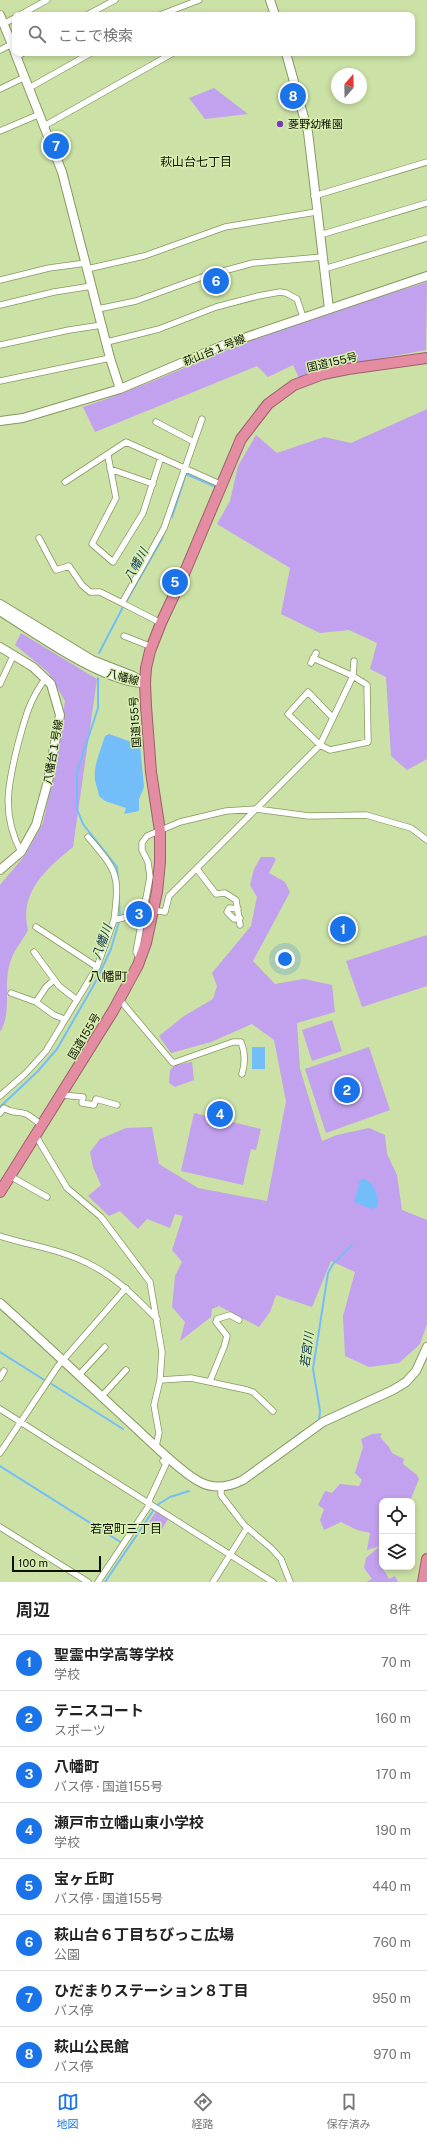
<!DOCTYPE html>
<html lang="ja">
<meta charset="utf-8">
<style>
:root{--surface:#fff;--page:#f6f6f6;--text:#222;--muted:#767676;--line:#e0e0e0;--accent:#1a73e8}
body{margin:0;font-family:"Public Sans","Noto Sans JP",sans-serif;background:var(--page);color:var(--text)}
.controls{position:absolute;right:12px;bottom:12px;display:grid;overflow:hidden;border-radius:8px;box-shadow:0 2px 6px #0003}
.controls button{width:36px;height:36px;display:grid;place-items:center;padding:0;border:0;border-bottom:1px solid var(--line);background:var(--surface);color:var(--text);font:20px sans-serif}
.compass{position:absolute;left:331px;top:68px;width:36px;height:36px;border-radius:50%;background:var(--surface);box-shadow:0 2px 6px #0003;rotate:20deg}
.scale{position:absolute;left:12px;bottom:10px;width:89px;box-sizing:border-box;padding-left:4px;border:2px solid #0c1200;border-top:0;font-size:11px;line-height:14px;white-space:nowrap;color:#0c1200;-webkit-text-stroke:3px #d9eeb2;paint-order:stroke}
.you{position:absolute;left:285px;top:959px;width:14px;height:14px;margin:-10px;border:3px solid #fff;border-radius:50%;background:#1a73e8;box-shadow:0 0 0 6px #1a73e833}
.badge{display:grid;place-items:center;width:26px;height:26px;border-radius:50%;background:var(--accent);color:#fff;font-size:13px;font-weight:700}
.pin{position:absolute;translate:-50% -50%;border:2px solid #fff;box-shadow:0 1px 4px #0006}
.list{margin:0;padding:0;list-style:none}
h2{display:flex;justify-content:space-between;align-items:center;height:52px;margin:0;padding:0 16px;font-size:17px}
h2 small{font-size:13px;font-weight:400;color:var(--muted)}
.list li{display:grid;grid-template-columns:26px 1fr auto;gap:12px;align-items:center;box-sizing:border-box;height:56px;padding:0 16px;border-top:1px solid var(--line)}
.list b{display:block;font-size:15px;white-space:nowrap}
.list p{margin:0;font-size:13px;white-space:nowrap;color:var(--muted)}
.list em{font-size:13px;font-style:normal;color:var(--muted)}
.icon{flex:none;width:22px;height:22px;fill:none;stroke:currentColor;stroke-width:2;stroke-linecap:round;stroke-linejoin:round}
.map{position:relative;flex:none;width:427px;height:1582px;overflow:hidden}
.search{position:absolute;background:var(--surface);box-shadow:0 2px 6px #0003;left:12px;right:12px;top:12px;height:44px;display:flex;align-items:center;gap:10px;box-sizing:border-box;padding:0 14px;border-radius:8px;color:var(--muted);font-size:15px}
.sheet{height:500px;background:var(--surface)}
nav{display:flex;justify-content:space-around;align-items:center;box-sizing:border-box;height:56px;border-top:1px solid var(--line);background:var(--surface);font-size:11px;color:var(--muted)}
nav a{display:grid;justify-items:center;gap:2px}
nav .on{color:var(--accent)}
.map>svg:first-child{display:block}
.green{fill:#c2a1ee}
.water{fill:#73bef9}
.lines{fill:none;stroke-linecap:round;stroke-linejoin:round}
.stream{stroke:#73bef9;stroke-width:2}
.street-casing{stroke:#869960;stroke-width:7}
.secondary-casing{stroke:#869960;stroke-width:10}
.highway-casing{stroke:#986169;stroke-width:12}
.street{stroke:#fff;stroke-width:5.5}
.secondary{stroke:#fff;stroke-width:8}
.highway{stroke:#e38ca2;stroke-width:10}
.poi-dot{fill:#773cb2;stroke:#d9eeb2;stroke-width:1.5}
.labels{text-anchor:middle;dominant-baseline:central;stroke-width:3;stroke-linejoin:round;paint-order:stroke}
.poi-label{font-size:11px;fill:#0c1200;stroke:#d9eeb2;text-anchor:start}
.street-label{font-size:11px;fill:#0c1200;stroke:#d9eeb2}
.neighbourhood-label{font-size:12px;fill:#0c1200;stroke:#d9eeb2}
.water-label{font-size:12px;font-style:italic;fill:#0c3653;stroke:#d9eeb2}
.quarter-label{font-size:13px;fill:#0c1200;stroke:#d9eeb2}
</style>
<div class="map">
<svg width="427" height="1582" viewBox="0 0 427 1582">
<rect width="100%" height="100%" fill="#cce1a5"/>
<path class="green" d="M214,88L248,114L205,119L189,98Z
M427,282L426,350L344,365L299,378L293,365L268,377L257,366L95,432L83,407C139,389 192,364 246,342C305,319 366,301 427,282Z
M427,409V759L407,770L391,756L386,677L370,669L377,643L349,630L320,633L281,614L290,568L217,524L230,501L238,466L256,435L277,453L324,437L351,443Z
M21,633L97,679L73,847C46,869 19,892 28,930C23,940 14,950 11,960C2,983 13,1012 0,1032V885L26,854L43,823L56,763L65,701L48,672L15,645Z
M261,857H273L276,859L269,873L285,882L290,892L253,961L275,984L304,979L332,985L335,1012L297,1023L300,1069L322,1141L337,1135L369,1128L385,1135L387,1154L397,1175L402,1210L427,1220V1324L420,1344L399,1363L369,1367L345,1356L343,1316L355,1272L331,1261L312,1307L276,1295L270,1312L259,1327L219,1306L212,1309L211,1317L180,1341L185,1322L172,1307L175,1276L182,1262L172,1250L183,1216L175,1214L170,1228L147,1219L138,1229L120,1211L109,1216L88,1196L101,1185L93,1167L90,1152L100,1139L126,1128L152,1127L159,1164L198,1188L267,1201L286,1101L274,1040L252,1024L211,1042L171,1053L159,1036L184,1016L213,999L217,986L212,973L251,926L257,897L250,885L254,869Z
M427,935V986L362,1007L346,961Z
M332,1020L342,1051L312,1061L302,1030Z
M369,1047L390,1110L326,1133L305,1069Z
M192,1062L194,1080L175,1087L169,1083L170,1070L176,1065Z
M194,1113L261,1129L256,1150L251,1149L243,1185L181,1171Z
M382,1433L380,1437L389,1447L392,1453L404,1459L403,1464L417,1475L419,1479L410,1501H382V1567L389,1579L395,1576L398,1582H366L372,1579L364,1568L366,1558L380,1546L367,1550L370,1533L357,1530L341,1522L324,1530L320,1520L324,1509L318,1505L325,1491L332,1493L340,1484L359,1486L362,1480L355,1473L363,1447L361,1439L372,1434Z
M156,1511L168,1519L162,1529L149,1522Z"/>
<path class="water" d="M109,734L140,745L144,787L139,799V811L124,814L126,808L105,801L99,796C98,790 96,785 95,780C93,766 101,749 105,736Z
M252,1047H265V1069H252Z
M363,1179C374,1181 380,1197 377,1207L372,1209L354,1202L360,1180Z"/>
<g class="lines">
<path class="stream" d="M172,517L186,474L214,486
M126,602L163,537
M99,653L123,607
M0,1107L38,1071L57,1049L96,981L111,949L120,918L117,867L83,824L77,809V772L98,708V678
M0,1352L46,1381
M50,1383L123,1429
M319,1420L320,1411L313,1369L328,1273L333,1264L352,1245
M282,1447L302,1432
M0,1466L122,1543
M105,1582L157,1505L170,1497L189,1491"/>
<g class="street-casing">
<path id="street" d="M20,15L47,0
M87,15L115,0
M160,15L199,0
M3,24L15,18
M0,50L12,44
M17,57L23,53
M29,88L91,53
M0,89L25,77
M44,126L173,53
M0,131L40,114
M314,196L427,162
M320,235L427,203
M87,269L144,256L225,227L316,212
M324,269L427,238
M0,280L49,268L86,263
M0,305L54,292L92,286
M98,309L136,301L205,276L253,263L323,257
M107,342L159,329L216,307L258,296L280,292L286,293L297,299L303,317
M0,345L69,330L102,325
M0,381L110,358
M156,422L194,442
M108,456L116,498L92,544L113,562L143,513L161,457
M110,469L153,484
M65,482L126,442L222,485
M39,538L56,570L69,566L82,585L90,592H100L122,603
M161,623L122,603L164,528L202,419
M124,636L152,647
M313,658L353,676L354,661
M311,663L316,653
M0,684L13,656
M88,837C117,871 120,874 114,920
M21,852C1,813 8,784 18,744C25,718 29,701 45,679
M197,869L216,894L225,893L236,900L240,925
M238,909L229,908L227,912L234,919L240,918
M153,910L165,912L169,896L320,745C331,722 342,699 353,676L367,685L368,742L330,750L320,745L288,714L308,692L333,718
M36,927L97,967
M34,952L59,986L77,1000
M140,959L136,952L150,877L148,862L142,850V843L147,836L180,822L226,811L256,809L309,816L366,815L411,828L427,840
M11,993L36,1002L54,1015L64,1019
M120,1000L173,1063L233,1042H241C245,1052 245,1064 242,1074
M36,1002L46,987L54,980
M62,1095L83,1097L82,1103L94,1105L96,1099L117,1105
M0,1096L26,1073L46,1051L97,967L114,920L123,918L143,909
M0,1113L4,1108C13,1114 17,1111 26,1114C32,1117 37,1122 43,1126
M36,1136L67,1188L101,1217L150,1282L162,1352L160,1380L154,1405L159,1433L156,1446
M10,1176L47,1197
M0,1236C31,1246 65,1250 93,1266C118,1279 137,1299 157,1319
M79,1375L105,1347
M0,1378L4,1371
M160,1380L191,1378L247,1390L253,1392L273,1411
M210,1381L224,1347L227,1336L216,1322L217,1319L230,1315L239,1320
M101,1397L126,1370
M0,1409L273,1582
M0,1453L58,1366L126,1288
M221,1488V1495L244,1525L271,1548L281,1559L290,1582
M148,1503L166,1464L163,1461L169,1457
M0,1527L88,1582
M98,1582L150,1504
M213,1582L247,1528"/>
</g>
<g class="secondary-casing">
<path id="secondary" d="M270,0L275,15
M0,15L15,52
M15,53L62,172L110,358L120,389
M286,53L308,132L329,309
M0,421L23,418L120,389L226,344L427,276
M0,604L92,660L133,676L145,683
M0,611C36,634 100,680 142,683
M0,647L33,667L51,684L60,715L48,781L36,825L21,852L0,870
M0,1303C47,1345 93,1389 139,1431C154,1445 183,1474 200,1482C215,1490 229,1487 243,1480L323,1422L393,1390L406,1382L416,1371L427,1347"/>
</g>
<g class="highway-casing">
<path id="highway" d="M0,1192L113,1011L138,965L146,943L157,892L160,862V831L151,772L146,706L145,683L146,668L150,651L161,623L184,574L241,439L268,404L294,385L323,374L348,369L427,358
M423,1582L427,1559"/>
</g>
<use href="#street" class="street"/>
<use href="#secondary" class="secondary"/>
<use href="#highway" class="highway"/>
</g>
<circle class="poi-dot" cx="280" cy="124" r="4"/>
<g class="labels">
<g class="poi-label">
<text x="288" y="124">菱野幼稚園</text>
</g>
<g class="street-label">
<text transform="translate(214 350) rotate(-22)">萩山台１号線</text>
<text transform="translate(332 362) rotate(-13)">国道155号</text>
<text transform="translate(123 677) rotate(15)">八幡線</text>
<text transform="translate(135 722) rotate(-94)">国道155号</text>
<text transform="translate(53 752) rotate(-80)">八幡台１号線</text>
<text transform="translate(84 1036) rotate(-59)">国道155号</text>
</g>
<g class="neighbourhood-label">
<text x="196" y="162">萩山台七丁目</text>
<text x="126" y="1529">若宮町三丁目</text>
</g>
<g class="water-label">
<text transform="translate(136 565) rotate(-61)">八幡川</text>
<text transform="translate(102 942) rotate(-70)">八幡川</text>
<text transform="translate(307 1350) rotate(-83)">若宮川</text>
</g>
<g class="quarter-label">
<text x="108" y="976">八幡町</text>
</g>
</g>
</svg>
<div class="controls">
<button><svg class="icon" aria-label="locate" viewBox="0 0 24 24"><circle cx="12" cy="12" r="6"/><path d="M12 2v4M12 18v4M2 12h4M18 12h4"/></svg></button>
<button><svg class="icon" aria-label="layers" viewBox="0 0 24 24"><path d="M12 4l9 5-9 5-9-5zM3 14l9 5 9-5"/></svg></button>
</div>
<svg class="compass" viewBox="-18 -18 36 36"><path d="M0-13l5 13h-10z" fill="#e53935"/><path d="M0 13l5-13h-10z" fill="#767676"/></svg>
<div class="scale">100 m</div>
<div class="you"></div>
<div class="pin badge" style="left:343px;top:929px">1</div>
<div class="pin badge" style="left:347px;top:1090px">2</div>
<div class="pin badge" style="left:139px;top:914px">3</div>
<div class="pin badge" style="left:220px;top:1114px">4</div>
<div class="pin badge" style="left:175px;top:582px">5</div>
<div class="pin badge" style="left:216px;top:281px">6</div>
<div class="pin badge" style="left:56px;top:146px">7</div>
<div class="pin badge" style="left:293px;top:96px">8</div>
<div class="search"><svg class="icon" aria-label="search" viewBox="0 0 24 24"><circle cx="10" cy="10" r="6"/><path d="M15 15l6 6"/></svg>ここで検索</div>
</div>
<section class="sheet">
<h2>周辺<small>8件</small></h2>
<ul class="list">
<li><span class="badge">1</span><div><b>聖霊中学高等学校</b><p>学校</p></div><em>70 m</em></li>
<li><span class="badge">2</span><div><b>テニスコート</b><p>スポーツ</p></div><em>160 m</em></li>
<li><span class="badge">3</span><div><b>八幡町</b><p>バス停 · 国道155号</p></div><em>170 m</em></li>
<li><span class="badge">4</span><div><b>瀬戸市立幡山東小学校</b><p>学校</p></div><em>190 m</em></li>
<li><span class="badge">5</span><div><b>宝ヶ丘町</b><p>バス停 · 国道155号</p></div><em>440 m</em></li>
<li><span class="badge">6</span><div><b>萩山台６丁目ちびっこ広場</b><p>公園</p></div><em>760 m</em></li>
<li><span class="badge">7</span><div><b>ひだまりステーション８丁目</b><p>バス停</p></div><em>950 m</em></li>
<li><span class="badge">8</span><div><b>萩山公民館</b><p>バス停</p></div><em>970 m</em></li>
</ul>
</section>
<nav>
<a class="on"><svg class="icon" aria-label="map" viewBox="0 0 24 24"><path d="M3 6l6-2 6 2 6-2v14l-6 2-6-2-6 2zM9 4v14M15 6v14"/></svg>地図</a>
<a><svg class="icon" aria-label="directions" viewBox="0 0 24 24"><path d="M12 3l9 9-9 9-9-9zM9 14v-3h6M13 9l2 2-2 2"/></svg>経路</a>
<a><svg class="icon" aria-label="saved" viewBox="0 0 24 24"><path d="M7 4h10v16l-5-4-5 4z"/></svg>保存済み</a>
</nav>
